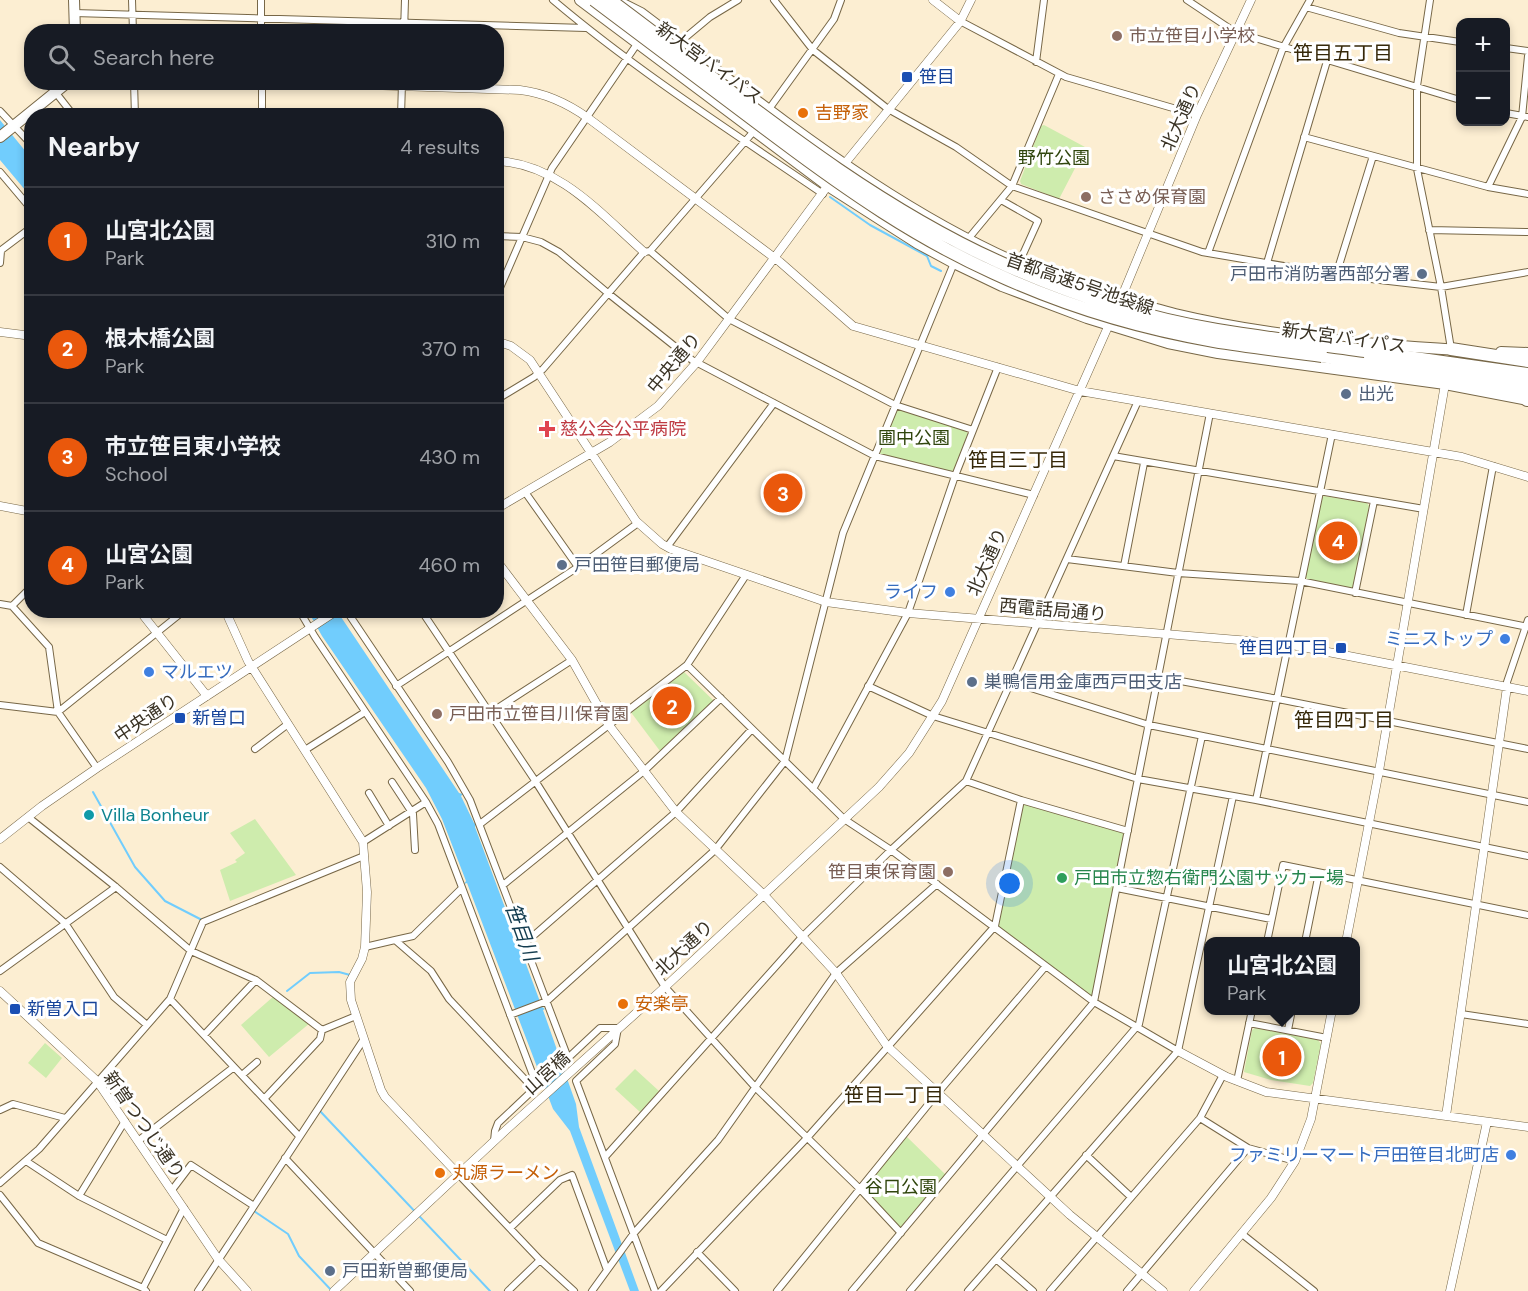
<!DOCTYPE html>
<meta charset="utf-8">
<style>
:root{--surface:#171b24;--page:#20242c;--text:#f1f3f6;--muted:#9ea1a6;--line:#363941;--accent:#ea580c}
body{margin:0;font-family:"DM Sans","Noto Sans JP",sans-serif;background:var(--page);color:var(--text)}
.controls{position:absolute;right:18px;top:18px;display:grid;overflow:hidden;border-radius:12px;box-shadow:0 3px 9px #0003}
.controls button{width:54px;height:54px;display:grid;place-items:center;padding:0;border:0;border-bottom:2px solid var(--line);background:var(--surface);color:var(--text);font:30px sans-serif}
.you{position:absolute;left:1010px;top:884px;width:21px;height:21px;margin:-15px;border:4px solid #fff;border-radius:50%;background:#1a73e8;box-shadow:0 0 0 9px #1a73e833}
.badge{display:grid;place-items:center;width:39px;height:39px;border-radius:50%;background:var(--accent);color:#fff;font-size:20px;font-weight:700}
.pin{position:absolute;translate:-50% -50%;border:3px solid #fff;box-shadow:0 2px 6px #0006}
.popup{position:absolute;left:1204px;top:937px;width:156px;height:78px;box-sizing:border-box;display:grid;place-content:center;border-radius:12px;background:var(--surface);filter:drop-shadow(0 2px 4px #0005);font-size:20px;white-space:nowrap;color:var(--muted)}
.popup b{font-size:22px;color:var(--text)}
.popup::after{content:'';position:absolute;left:50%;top:100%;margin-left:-12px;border:12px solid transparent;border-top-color:var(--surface)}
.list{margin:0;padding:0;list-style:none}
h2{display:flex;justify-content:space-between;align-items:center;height:78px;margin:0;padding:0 24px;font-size:26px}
h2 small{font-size:20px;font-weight:400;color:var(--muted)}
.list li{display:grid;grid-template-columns:39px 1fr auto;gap:18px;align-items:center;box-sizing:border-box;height:108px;padding:0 24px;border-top:2px solid var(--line)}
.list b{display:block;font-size:22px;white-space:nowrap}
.list p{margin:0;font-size:20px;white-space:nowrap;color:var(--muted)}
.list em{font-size:20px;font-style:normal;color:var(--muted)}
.icon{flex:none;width:33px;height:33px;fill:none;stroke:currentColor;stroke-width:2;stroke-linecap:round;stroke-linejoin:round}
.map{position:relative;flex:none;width:1528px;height:1291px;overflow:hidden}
.search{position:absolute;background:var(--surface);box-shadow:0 3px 9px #0003;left:24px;top:24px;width:480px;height:66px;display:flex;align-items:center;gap:15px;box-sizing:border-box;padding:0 21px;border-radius:24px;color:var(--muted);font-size:22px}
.panel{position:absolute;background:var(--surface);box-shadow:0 3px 9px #0003;left:24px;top:108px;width:480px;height:510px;border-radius:24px}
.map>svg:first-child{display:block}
.green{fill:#ceecad}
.water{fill:#71cdfd}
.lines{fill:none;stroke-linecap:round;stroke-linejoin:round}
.stream{stroke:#71cdfd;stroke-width:2}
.minor-casing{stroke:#776747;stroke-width:8}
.tertiary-casing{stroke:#776747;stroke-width:9}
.primary-casing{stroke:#776747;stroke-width:12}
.trunk-casing{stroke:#776747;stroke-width:12}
.motorway-casing{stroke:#776747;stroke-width:14}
.minor{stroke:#fff;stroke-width:6}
.tertiary{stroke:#fff;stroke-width:8}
.primary{stroke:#fff;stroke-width:10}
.trunk{stroke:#fff;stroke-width:10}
.motorway{stroke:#fff;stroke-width:12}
.motorway-bridge-casing{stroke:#776747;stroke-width:14;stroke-linecap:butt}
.motorway-bridge{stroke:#fff;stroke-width:12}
.education-dot{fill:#8d6e63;stroke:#fff;stroke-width:2}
.transit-dot{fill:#1a4fb4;stroke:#fff;stroke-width:2}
.food-dot{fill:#e8710a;stroke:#fff;stroke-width:2}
.service-dot{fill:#5c6f8a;stroke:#fff;stroke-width:2}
.health-dot{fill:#e0444e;stroke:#fff;stroke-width:2}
.shop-dot{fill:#3f7fe0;stroke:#fff;stroke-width:2}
.culture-dot{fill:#0f9aa8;stroke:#fff;stroke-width:2}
.leisure-dot{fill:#2e9e5b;stroke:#fff;stroke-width:2}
.labels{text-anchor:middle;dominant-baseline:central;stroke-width:6;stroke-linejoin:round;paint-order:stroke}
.education-label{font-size:18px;fill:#785e54;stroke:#fff;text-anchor:start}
.street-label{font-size:18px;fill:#393224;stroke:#fff}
.transit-label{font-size:18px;fill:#164399;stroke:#fff;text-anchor:start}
.food-label{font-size:18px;fill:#c56008;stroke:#fff;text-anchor:start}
.park-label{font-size:18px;fill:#30460d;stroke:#fff}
.service-label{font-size:18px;fill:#4e5e75;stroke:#fff;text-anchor:start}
.health-label{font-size:18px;fill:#be3a42;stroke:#fff;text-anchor:start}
.shop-label{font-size:18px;fill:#366cbe;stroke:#fff;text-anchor:end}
.culture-label{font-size:18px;fill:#0d838f;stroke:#fff;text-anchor:start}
.leisure-label{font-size:18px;fill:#27864d;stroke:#fff;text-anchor:start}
.neighbourhood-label{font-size:20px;fill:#362809;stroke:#fff}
.water-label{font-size:20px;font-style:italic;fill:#133c4f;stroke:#fff}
</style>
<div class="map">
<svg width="1528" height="1291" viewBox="0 0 1528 1291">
<rect width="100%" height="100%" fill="#fceed2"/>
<path class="green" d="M1044,125L1085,147V149L1059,199L1021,184L1020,181L1041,126Z
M898,408L966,430L968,434L954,470L950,472L881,455L880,453L896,409Z
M1324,496L1367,503L1369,506L1355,587L1352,589L1307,579L1305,576L1321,499Z
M683,671L714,701L660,751L630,711Z
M1021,800L1128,831L1094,1002L995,926Z
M255,819L296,875L230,901L220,870L237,862L235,860L245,853L230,833Z
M274,996L310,1023L269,1057L241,1025Z
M1255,1028L1318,1040L1321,1044L1313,1083L1310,1086L1271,1080L1244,1072L1252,1030Z
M45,1043L62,1058L46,1078L28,1063Z
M635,1069L659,1091L640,1112L615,1089Z
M906,1136L946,1175L901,1230L863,1189Z"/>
<path class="water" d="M0,120L31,158V197L0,160Z
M308,611H337L459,793L463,794L461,796L474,823L476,824L475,827L542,1007L545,1009L543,1010L576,1104L579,1127L639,1291H630L570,1131L553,1109L467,883L464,884L466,881L442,819L426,788L322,636Z"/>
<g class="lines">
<path class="stream" d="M830,197L870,225L927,256L931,266L941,271
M93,792L135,867L165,901L202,920
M287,991L310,973L339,972L350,975
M319,1110L490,1291
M254,1211L288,1234L299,1256L332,1291"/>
<g class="minor-casing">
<path id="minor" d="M132,0L133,32
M261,0V32
M553,0C637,71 732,132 823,194
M774,0L813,50L888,109L956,147L1012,186L1202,252L1336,275L1441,287L1528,272
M1187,0L1235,32L1460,100
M1430,0L1417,86V169L1441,287L1451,349
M1306,7L1399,33L1460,42
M74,13L586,28
M960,21L1066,77L1197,115
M404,32L405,0
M680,42L710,17L738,0
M1506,48L1528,51
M1036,62L1044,0
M134,82L135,116
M262,82V116
M56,93L74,116
M769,109L834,19L841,0
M0,111L32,145
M1506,113L1528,117
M401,116L402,83
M1304,137L1488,187L1528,194
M0,172L32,210
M1488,187L1522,117L1528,56
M1001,200L1038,221L1019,263
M1429,230L1528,232
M496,236L522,237L541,242L559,252L609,294L692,360L875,456L1034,495
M968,239L1012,186L1059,74
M0,251L32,227
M650,251L729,319L895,405L973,430
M1208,253L1283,48L1310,0
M0,263L1,251
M1267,263L1327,61
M1336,275L1373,156
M496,297L552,168L637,44
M496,400L534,377L543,369L644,252L650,251L754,131
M1113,456L1424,509
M525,492L578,567
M667,547L774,403
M1067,559L1178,573L1300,581L1528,627
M1124,566L1144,463
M1355,593L1374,501
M0,604L12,606L32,586
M12,606L49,647L58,712L97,768
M299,610L315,637L426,802L438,824L534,1078V1089L498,1123L495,1131L494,1141
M346,610L448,762L470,800L568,1058L600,1028H618L615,1044L576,1081L655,1291
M421,610L534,779L665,987L755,1087L860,1189L901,1233
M1466,615L1493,466
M687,665L844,819L891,850L1094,1002L1178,1051
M1159,677L1278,699L1528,749
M1012,682L1149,725L1528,802
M396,686L578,567L638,523
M868,686L933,716L1138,779L1256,800L1528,856
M1507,687V682L1528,620
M0,705L58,712L185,610
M490,713L572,660
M255,749L288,724
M305,750L365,712
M966,781L1021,800L1128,831
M392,782L413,814L415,850
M813,789L908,613L955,476L998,367
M369,793L389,826
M1256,800L1332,434
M28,817L116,887L191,951L256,980L322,1030L356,1016
M480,824L687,665L746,575
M363,842L426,802
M0,867L65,923L114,997L147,1025
M503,885L644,771L721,698
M1117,888L1271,919
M395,940L413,936L462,888
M1267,942L1283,865L1528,915
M1305,942L1319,873
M525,943L676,812L752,729
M365,947L395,940L431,971L449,999L534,1089
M0,971L116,887
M170,999L299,1136
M1461,1014L1528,1024
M510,1015L547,1001L715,850L785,761L843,533L954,263
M1249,1023L1327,1038
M1288,1030L1292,1010
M204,1035L256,980
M242,1075L257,1062
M1237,1081L1252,1010
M264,1099L320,1039L322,1030
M0,1110L13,1104L65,1118
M1200,1118L1248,1148L1295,1161
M138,1141L234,1067
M1086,1155L1131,1197
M605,1157L802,937L891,850L966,781L1138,401
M285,1158L410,1291
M26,1161L79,1196L167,1240
M459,1175L540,1260L574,1291
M0,1183L39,1149L170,999L203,922L364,856
M172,1190L191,1165L254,1206
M0,1195L38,1243L143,1288L146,1291
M79,1196L125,1121
M510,1228L560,1180L572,1175L607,1270
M1242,1234L1314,1291
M697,1252L735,1291
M996,1259L1033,1291
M143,1288L184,1208
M198,1291L364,1039
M508,1291L540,1260
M592,1291L634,1233L718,1140L836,973L937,884
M661,1291L806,1139L995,926L1021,800
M777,1291L936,1095L1045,967
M852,1291L1094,1002L1210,413
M910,1291L1139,1024L1202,736
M968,1291L1178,1051L1233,796
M1050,1291L1200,1118L1223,1075
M1127,1291L1248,1148"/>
</g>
<g class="tertiary-casing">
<path id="tertiary" d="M933,0L960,21
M278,82L520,90C545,93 567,103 588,118L780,262L853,326L1080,391L1462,457L1528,477
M496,161C558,163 601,214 644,252
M842,167L960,22L971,0
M1120,301L1197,115L1251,0
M0,332L32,336
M496,341L511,346L530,360L636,521L662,544L671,549L826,602L908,613L1287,644L1528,691
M0,506L32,512
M496,509L610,442L658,406L697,362L829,184
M496,560L572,660L608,724L676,812L764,895L836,973L887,1046L1070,1215L1163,1291
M139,610L207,696
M225,610L248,661L363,842L367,892L365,947L362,959L350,982L351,1000L381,1090L385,1097L459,1175
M0,839L42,806L97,768L338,610
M1346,942L1379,771L1445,384
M0,991L97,1081L218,1259L247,1291
M1178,1051L1227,1077L1266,1092L1528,1127
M1446,1116L1507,687
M334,1291L506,1130L665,987L879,787L909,753L942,701L1111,320
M1194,1291L1271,1198L1295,1161L1311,1119L1332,1010
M1450,1291L1487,1122"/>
</g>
<g class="primary-casing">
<path id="primary" d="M74,0L75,32
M0,137L68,82"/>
</g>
<g class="trunk-casing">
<path id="trunk" d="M580,0L828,186L917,243L954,263L1002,286L1087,318L1168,343L1218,353L1445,384L1528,400
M619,2L641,13C773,112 904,223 1061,281C1080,288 1099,292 1118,297C1137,303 1155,309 1175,314C1267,336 1364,344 1459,350
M1326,352L1528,381
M1501,352L1528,353"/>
</g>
<g class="motorway-casing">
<path id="motorway" d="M1451,349L1528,361
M1365,351L1528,374
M1322,356L1369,366L1528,391
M1527,400H1528"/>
</g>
<use href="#minor" class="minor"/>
<use href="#tertiary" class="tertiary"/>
<use href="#primary" class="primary"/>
<use href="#trunk" class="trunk"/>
<use href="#motorway" class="motorway"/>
<g class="motorway-bridge-casing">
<path id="motorway-bridge" d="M594,0C656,46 717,93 779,139C847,190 916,238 994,273C1063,305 1139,328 1214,341C1250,347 1286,351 1322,356
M610,0C733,91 858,198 997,261C1066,293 1142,317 1217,330C1266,338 1316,344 1365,351"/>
</g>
<use href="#motorway-bridge" class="motorway-bridge"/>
</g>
<g class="education-dot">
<circle cx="1117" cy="36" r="6"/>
<circle cx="1086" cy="197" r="6"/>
<circle cx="437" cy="714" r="6"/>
<circle cx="948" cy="872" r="6"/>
</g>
<g class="transit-dot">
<rect x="901" y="71" width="12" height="12" rx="3"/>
<rect x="1335" y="642" width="12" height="12" rx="3"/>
<rect x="174" y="712" width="12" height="12" rx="3"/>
<rect x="9" y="1003" width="12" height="12" rx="3"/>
</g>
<g class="food-dot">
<circle cx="803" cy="113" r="6"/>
<circle cx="623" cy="1004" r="6"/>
<circle cx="440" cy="1173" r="6"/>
</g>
<g class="service-dot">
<circle cx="1422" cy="274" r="6"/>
<circle cx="1346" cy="394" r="6"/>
<circle cx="562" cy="565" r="6"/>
<circle cx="972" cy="682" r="6"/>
<circle cx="330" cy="1271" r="6"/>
</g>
<path class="health-dot" d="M544 420h6v6h6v6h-6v6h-6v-6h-6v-6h6z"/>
<g class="shop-dot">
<circle cx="950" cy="592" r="6"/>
<circle cx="1505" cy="639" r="6"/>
<circle cx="149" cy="672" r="6"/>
<circle cx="1511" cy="1155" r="6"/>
</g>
<circle class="culture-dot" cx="89" cy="815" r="6"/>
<circle class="leisure-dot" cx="1062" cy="878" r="6"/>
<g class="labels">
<g class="education-label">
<text x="1129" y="36">市立笹目小学校</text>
<text x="1098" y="197">ささめ保育園</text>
<text x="449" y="714">戸田市立笹目川保育園</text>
<text x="936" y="872" text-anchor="end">笹目東保育園</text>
</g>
<g class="street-label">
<text transform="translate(709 63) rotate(36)">新大宮バイパス</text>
<text transform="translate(1181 117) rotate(-66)">北大通り</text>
<text transform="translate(1080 284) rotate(19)">首都高速5号池袋線</text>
<text transform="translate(1344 338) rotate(8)">新大宮バイパス</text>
<text transform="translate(674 363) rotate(-50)">中央通り</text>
<text transform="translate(987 562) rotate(-66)">北大通り</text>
<text transform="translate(1053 610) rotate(5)">西電話局通り</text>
<text transform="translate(146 718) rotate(-34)">中央通り</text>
<text transform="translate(684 948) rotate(-43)">北大通り</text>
<text transform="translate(547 1073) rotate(-42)">山宮橋</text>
<text transform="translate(144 1125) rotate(55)">新曽つつじ通り</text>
</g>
<g class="transit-label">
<text x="919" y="77">笹目</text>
<text x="1329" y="648" text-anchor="end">笹目四丁目</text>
<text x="192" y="718">新曽口</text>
<text x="27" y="1009">新曽入口</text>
</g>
<g class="food-label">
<text x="815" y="113">吉野家</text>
<text x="635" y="1004">安楽亭</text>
<text x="452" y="1173">丸源ラーメン</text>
</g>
<g class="park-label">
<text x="1054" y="158">野竹公園</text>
<text x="914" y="438">圃中公園</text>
<text x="901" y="1187">谷口公園</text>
</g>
<g class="service-label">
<text x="1410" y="274" text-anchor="end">戸田市消防署西部分署</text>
<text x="1358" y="394">出光</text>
<text x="574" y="565">戸田笹目郵便局</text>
<text x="984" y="682">巣鴨信用金庫西戸田支店</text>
<text x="342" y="1271">戸田新曽郵便局</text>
</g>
<g class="health-label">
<text x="560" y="429">慈公会公平病院</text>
</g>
<g class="shop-label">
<text x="938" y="592">ライフ</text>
<text x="1493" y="639">ミニストップ</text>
<text x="161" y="672" text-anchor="start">マルエツ</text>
<text x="1499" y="1155">ファミリーマート戸田笹目北町店</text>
</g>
<g class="culture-label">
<text x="101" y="815">Villa Bonheur</text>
</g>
<g class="leisure-label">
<text x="1074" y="878">戸田市立惣右衛門公園サッカー場</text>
</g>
<g class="neighbourhood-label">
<text x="1343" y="53">笹目五丁目</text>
<text x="1018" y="460">笹目三丁目</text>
<text x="1344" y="720">笹目四丁目</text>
<text x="894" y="1095">笹目一丁目</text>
</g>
<g class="water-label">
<text transform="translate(522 932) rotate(70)">笹目川</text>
</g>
</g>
</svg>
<div class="controls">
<button>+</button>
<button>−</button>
</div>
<div class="you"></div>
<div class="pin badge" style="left:1282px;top:1057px">1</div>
<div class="popup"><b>山宮北公園</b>Park</div>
<div class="pin badge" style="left:672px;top:706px">2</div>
<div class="pin badge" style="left:783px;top:493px">3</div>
<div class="pin badge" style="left:1338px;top:541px">4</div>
<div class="search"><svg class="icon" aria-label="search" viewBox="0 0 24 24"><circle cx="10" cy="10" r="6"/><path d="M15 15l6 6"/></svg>Search here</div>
<section class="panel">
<h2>Nearby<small>4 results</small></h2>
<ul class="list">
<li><span class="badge">1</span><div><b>山宮北公園</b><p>Park</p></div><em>310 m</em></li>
<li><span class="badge">2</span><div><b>根木橋公園</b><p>Park</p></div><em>370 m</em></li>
<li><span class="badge">3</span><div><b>市立笹目東小学校</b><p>School</p></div><em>430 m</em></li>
<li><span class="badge">4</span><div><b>山宮公園</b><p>Park</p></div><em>460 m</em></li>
</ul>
</section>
</div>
